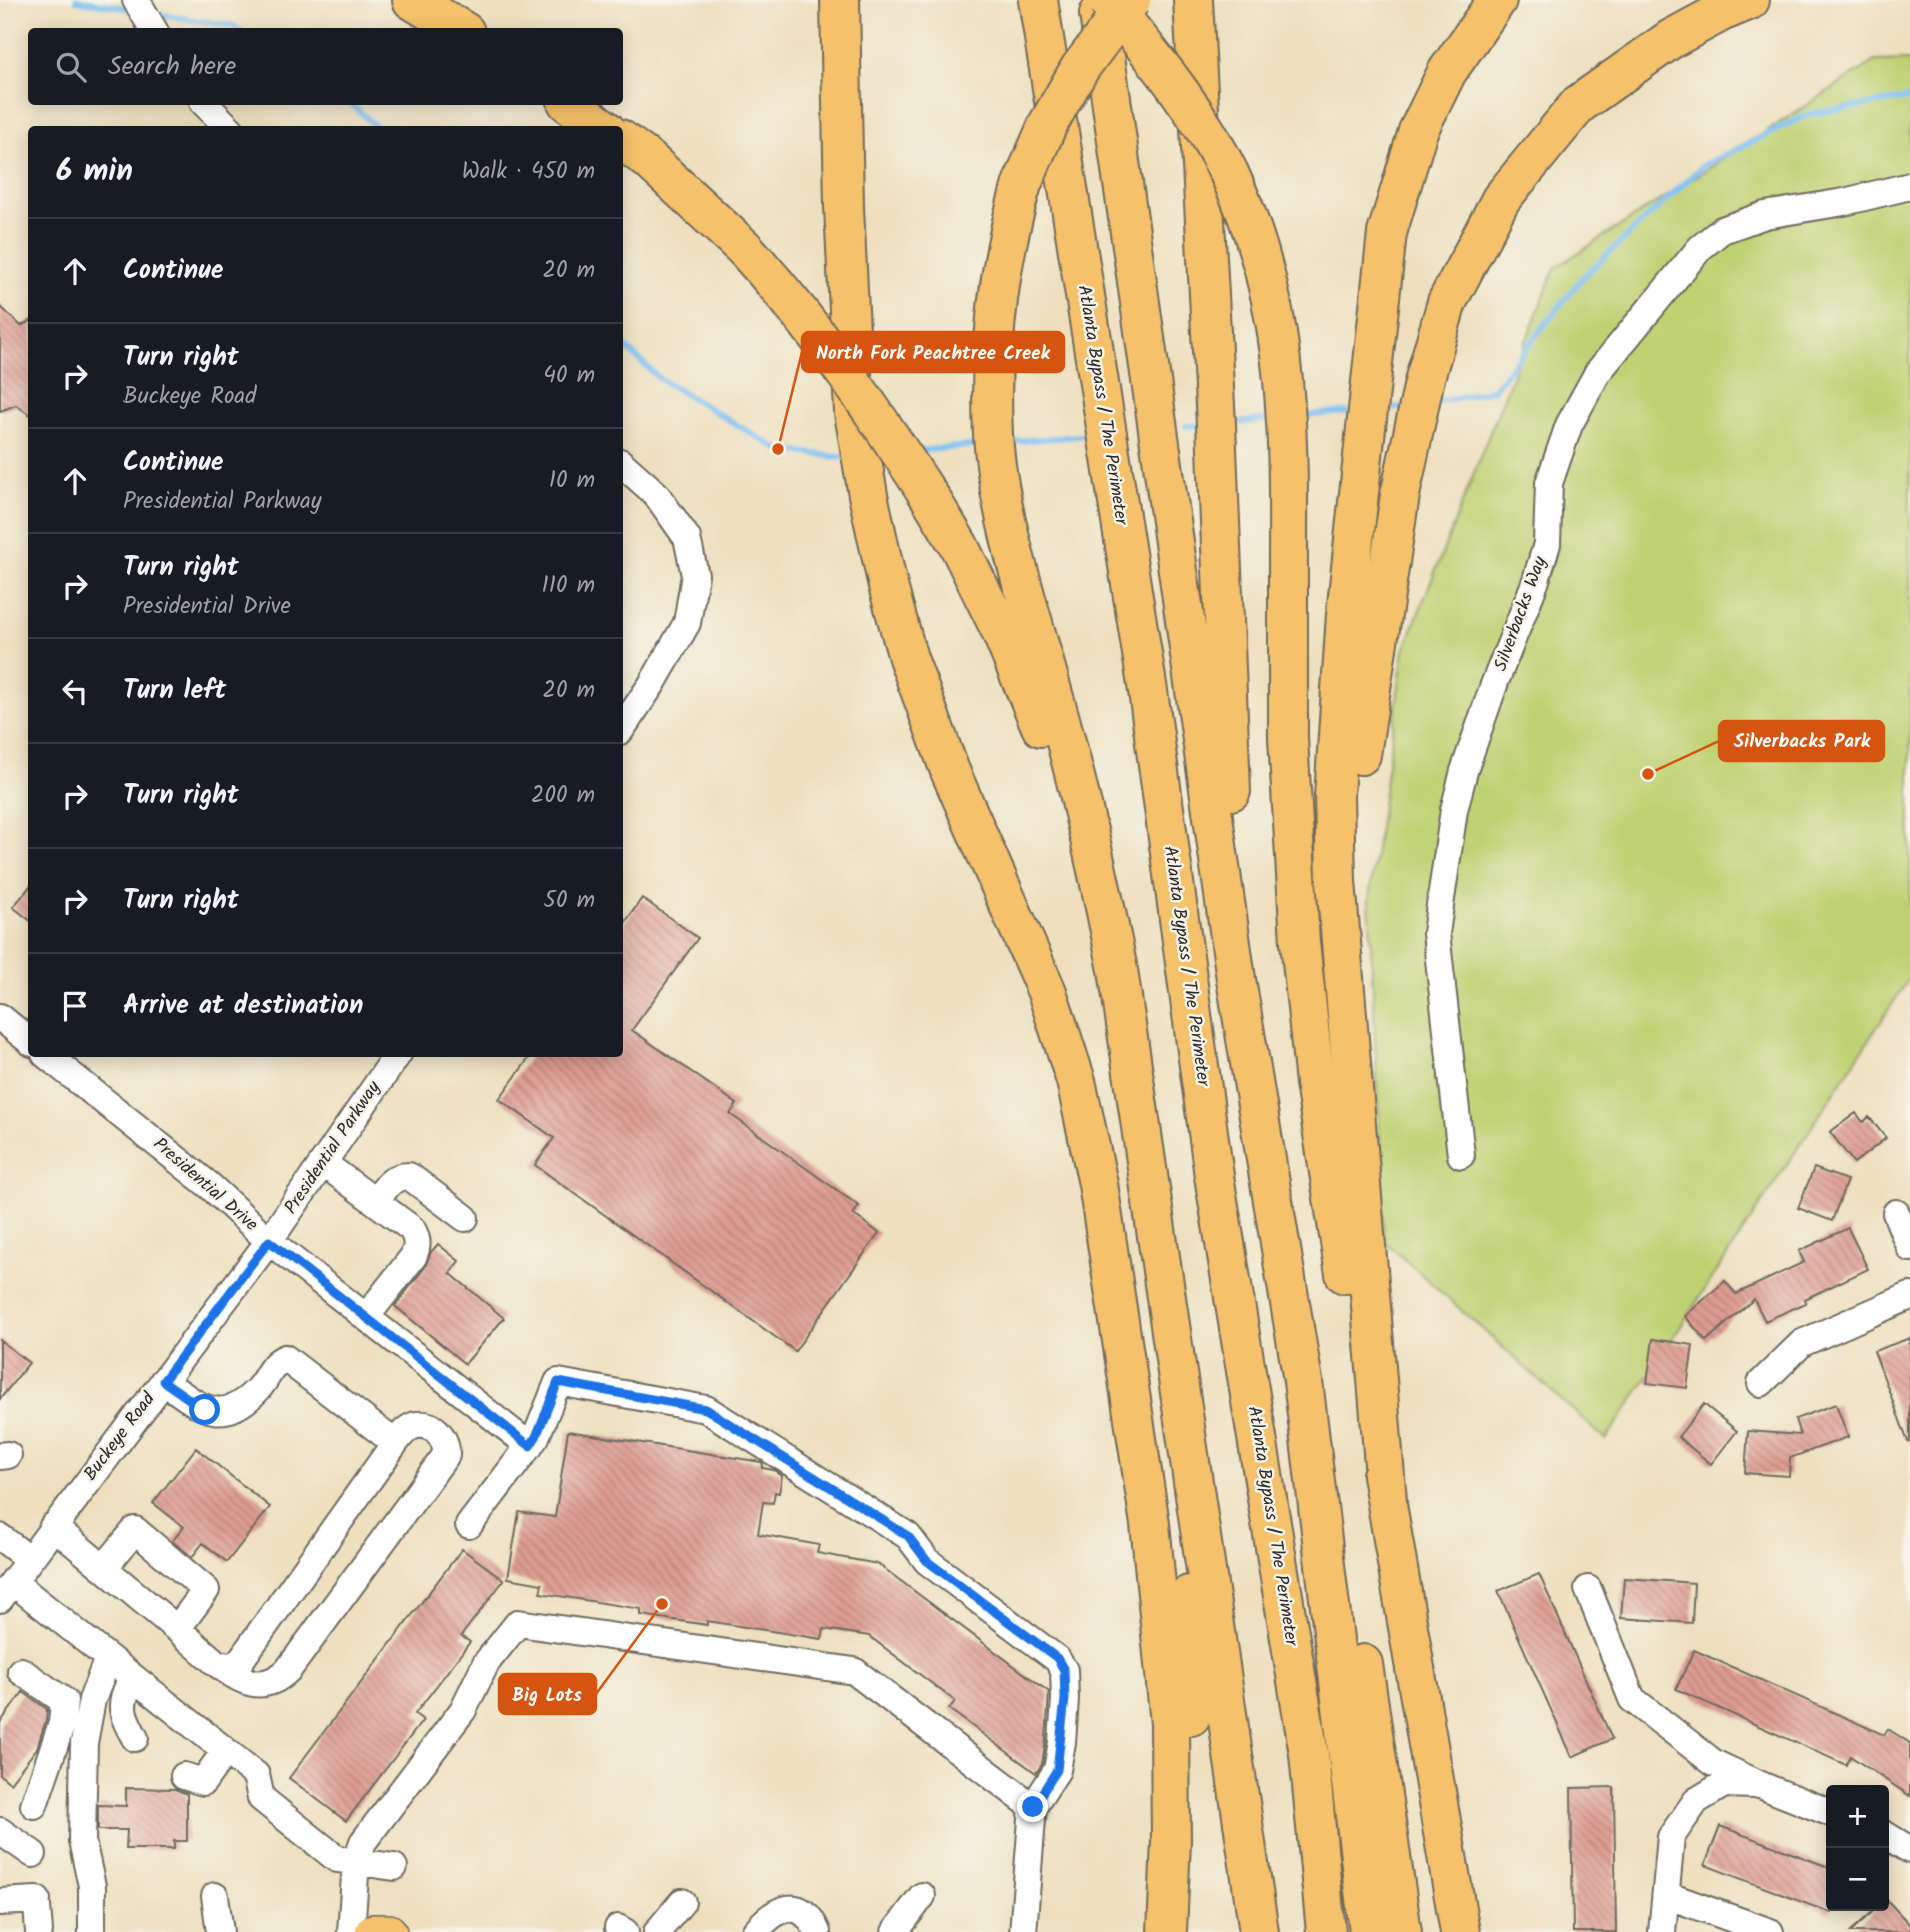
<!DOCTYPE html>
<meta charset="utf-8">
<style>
:root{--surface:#171b24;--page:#242831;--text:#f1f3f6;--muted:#9ea1a6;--line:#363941}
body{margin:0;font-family:Kalam,sans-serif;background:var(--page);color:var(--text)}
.controls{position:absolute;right:21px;bottom:21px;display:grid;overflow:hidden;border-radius:7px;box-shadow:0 4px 18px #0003}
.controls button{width:63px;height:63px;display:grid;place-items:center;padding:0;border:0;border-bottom:2px solid var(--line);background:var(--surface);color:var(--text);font:35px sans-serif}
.stop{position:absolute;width:21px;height:21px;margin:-16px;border:5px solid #1a73e8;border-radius:50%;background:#fff}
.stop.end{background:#1a73e8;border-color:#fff;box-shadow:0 2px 7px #0008}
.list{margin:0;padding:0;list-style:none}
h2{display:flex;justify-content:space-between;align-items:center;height:91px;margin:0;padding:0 28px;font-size:30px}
h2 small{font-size:23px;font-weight:400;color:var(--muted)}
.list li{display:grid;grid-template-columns:46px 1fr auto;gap:21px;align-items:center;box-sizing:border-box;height:105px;padding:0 28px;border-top:2px solid var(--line)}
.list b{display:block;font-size:26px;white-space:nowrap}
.list p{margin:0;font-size:23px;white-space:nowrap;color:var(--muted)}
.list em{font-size:23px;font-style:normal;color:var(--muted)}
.icon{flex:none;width:38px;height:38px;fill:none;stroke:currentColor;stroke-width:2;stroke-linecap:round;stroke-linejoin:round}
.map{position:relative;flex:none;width:1910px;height:1932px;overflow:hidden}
.search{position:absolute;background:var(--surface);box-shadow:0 4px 18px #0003;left:28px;top:28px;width:595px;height:77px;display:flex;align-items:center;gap:18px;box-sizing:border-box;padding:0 24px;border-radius:7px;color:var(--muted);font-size:26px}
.panel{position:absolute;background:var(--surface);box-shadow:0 4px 18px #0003;left:28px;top:126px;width:595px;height:931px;border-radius:7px}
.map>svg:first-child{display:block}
.grass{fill:#c0d173;stroke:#767e4f;stroke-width:2}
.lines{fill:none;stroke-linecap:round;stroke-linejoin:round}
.stream{stroke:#7dbff2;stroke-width:6}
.building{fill:url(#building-back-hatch)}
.minor-casing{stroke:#6f6a5f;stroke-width:30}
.major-casing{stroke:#6f6a5f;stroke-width:38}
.highway-casing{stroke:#6f6a5f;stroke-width:42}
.minor{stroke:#fff;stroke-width:26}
.major{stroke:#f5c16b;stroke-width:35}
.highway{stroke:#f5c16b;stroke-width:38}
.highway-bridge-casing{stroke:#6f6a5f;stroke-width:42;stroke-linecap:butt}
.highway-bridge{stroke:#f5c16b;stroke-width:38}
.route{stroke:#1a73e8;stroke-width:9}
.labels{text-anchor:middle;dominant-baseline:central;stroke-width:5;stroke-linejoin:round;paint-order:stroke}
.street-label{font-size:18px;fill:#2b2b2b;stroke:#f7f3e8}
.leader{fill:none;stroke:#d5540f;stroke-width:2.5}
.callout-dot{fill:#d5540f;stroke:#f7f3e8;stroke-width:2.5}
.callout{fill:#d5540f;stroke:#d5540f;stroke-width:2.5}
.callout-label{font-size:19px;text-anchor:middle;font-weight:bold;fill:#fff}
</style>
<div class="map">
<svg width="1910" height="1932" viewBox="0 0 1910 1932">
<defs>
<pattern id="building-back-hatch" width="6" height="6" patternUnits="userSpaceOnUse" patternTransform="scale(1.75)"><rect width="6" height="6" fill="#de9c91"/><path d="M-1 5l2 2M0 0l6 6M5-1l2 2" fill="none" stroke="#b47f77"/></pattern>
</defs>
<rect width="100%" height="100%" fill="#f7f3e8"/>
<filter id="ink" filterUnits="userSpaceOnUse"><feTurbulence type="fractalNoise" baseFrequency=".0143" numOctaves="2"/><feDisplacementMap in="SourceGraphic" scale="14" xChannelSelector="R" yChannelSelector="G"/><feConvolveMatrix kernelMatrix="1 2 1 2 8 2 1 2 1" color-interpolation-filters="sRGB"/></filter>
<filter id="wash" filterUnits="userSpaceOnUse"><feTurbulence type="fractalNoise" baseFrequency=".00686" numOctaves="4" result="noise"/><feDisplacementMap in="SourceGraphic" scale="28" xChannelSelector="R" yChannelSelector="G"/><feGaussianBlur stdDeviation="1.57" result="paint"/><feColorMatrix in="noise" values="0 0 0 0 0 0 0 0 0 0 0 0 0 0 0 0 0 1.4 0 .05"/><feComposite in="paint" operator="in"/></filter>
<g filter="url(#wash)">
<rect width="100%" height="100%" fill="#eee0bf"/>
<path class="grass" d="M1910,60V977L1606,1440L1384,1241L1369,899L1404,650L1555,268L1875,61Z"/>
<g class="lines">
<path class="stream" d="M76,0L131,9
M152,13L233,26L242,32
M349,102L380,130
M620,342L660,379L778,449L838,457H848
M1433,403L1493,390L1583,277L1704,165L1809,114L1910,98
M1389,408L1406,407
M1299,416L1346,412
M1230,423L1275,419
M1186,426L1205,425
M1005,442L1080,436
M915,451L980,445"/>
</g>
<g id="blocks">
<path class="building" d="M0,306L21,326L32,320V416L16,405L0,411Z
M32,884V922L13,907Z
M642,898L698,938L632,1030L737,1104L730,1114L859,1206L853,1214L879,1233L795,1351L535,1165L554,1138L499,1099L532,1054H620V930Z
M1856,1113L1863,1122L1869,1117L1886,1138L1854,1163L1830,1132Z
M1814,1168L1847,1180L1832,1221L1798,1208Z
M1848,1228L1868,1269L1805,1299L1806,1303L1765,1321L1754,1299L1706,1341L1685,1316L1725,1281L1736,1294L1804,1262L1799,1251Z
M438,1244L459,1261L450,1273L504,1318L465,1364L395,1306L425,1267L431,1252Z
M1910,1338V1442H1908L1874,1351Z
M1653,1339L1693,1345L1687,1388L1647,1383Z
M0,1340L29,1363L0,1399Z
M1704,1404L1737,1431L1711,1464L1678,1437Z
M1836,1404L1848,1437L1790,1458L1789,1476L1745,1473L1748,1431L1800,1435L1795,1419Z
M568,1431L761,1462L763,1464L762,1468L774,1470L782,1476L779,1493L775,1492L773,1503L763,1502L758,1534L819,1545L817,1553L878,1564L1049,1692L1046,1740L1042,1764L1036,1773L949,1709L955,1701L869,1636L824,1629L822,1639L707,1621V1625L641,1615V1609L540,1593L542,1584L508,1578L519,1512L555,1517Z
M196,1448L270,1507L227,1562L203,1543L192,1557L172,1541L184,1527L153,1503Z
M462,1549L504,1580L461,1636L470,1642L415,1714L423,1720L346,1821L289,1778Z
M1539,1574L1612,1739L1572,1757L1498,1591Z
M1624,1578L1694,1583L1692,1623L1621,1618Z
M1694,1650L1884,1735L1888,1729L1910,1743V1796L1850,1756L1846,1765L1676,1689Z
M23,1692L47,1709L46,1720L37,1748L10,1783L0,1775V1723Z
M1614,1787L1616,1932H1573L1571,1788Z
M126,1788L175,1789L187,1794V1841H174V1849H126L127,1830H98V1805L126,1806Z
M1720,1826L1831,1868V1913L1705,1865Z
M1886,1899L1910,1925V1932H1850L1879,1906H1884Z"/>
</g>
</g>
<g filter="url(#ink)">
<use href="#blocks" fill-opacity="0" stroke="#6f6a5f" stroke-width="2"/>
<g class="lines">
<g class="minor-casing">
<path id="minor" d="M136,0L155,32
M203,102L231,130
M620,462L656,494L687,538L695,575L687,623L652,684L620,731
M0,1017L32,1043
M45,1054L210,1186L269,1241L530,1446
M1461,1155L1436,933L1454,810L1464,771L1495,682L1535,583L1547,544L1549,483L1569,425L1598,372L1700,248L1722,230L1765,215L1844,202L1910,186
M323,1163L412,1229C418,1240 418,1246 413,1257L366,1317
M376,1202C385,1188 391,1176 409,1176L465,1218
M1896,1213L1910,1248
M163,1381C198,1405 220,1429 257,1390C268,1379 270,1364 285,1358L395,1443L240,1661L230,1667L216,1663L177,1629
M1761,1383L1802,1343L1910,1296
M0,1456L8,1455
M469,1525L536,1437L558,1382L706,1409L908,1536L927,1561L1057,1659L1064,1670L1065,1699L1062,1742L1057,1770L1033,1807L1023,1932
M53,1526L177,1629L206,1590L135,1530L104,1568
M0,1537L29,1559
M13,1582L256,1775L261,1798L337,1859L394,1867
M1588,1589L1632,1699L1714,1763L1763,1786L1831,1813
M0,1599L269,1241L398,1054
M216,1663C241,1681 262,1695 288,1670L446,1455C447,1439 435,1422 417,1425C408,1426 400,1436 395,1443
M21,1671L64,1701L62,1723L34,1805
M132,1677C119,1706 120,1711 135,1738
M184,1776L203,1782L225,1751
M0,1831L33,1854
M1884,1834L1910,1850
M1666,1895L1770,1932
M215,1896L220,1932
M0,1902L37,1900
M37,1906L39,1932
M618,1928L625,1932
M92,1932V1886L82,1841L84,1743L92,1700L108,1658
M351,1932L356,1862L363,1842L463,1710L486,1663L518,1623L854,1671L1033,1807
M657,1932L682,1902
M755,1932C775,1908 802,1894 817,1932
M895,1932L922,1896
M1662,1932L1671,1837L1696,1801L1724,1784L1754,1785"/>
</g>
<g class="major-casing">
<path id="major" d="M373,1932H389"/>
</g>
<g class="highway-casing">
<path id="highway" d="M412,0L465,32
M840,0L844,207L854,413L868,495L888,586L908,658L950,771L1047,992L1076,1081L1098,1184L1150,1524L1170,1724L1171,1841L1167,1932
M1038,0L1148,691L1214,1176L1309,1754L1326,1932
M1193,0L1216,424L1231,791
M1099,14L1236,979L1303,1381L1369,1932
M567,102L606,130
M620,139L649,160L745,249
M1022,184C998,266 989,349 993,435C998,515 1030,609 1051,687C1078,781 1099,875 1118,970L1259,1932
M931,499L959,546L1000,629L1041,727
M1288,738L1300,942L1315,1083L1345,1274
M1361,755L1400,495L1425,378L1447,302L1501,199L1579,104L1671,39L1721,12L1750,0
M1382,1475L1460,1932
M1387,1501L1336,881L1334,796L1346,614L1387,233L1418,131L1447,72L1497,0
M1189,1595L1191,1716
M1363,1664L1402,1932"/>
</g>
<use href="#minor" class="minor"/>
<use href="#major" class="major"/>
<use href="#highway" class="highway"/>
<g class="highway-bridge-casing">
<path id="highway-bridge" d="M1107,0C1152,55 1198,109 1229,173C1287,296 1289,419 1288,552C1288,614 1288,676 1288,738
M1022,184L1048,124L1080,68L1131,0
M745,249C817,328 873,410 931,499"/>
</g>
<use href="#highway-bridge" class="highway-bridge"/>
</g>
</g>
<g class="lines" filter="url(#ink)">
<path class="route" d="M205,1410L163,1381L269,1241L530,1446L536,1437L558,1382L706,1409L908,1536L927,1561L1057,1658L1064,1670L1065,1699L1057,1770L1033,1807"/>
</g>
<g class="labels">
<g class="street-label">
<text transform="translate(1102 405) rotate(81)">Atlanta Bypass / The Perimeter</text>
<text transform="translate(1521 614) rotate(-70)">Silverbacks Way</text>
<text transform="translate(1186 966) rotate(82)">Atlanta Bypass / The Perimeter</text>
<text transform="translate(333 1148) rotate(-56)">Presidential Parkway</text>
<text transform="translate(205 1185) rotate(41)">Presidential Drive</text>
<text transform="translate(120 1437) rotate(-53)">Buckeye Road</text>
<text transform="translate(1272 1526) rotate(81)">Atlanta Bypass / The Perimeter</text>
</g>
</g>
<path class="leader" d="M778 449L802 352M1648 774L1719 741M662 1604L596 1694"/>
<g class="callout-dot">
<circle cx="778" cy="449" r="7"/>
<circle cx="1648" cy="774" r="7"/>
<circle cx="662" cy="1604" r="7"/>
</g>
<g class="callout">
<rect x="802" y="332" width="262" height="40" rx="7"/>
<rect x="1719" y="721" width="165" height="40" rx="7"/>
<rect x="499" y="1674" width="97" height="40" rx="7"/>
</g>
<g class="callout-label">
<text x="933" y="359">North Fork Peachtree Creek</text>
<text x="1802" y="747">Silverbacks Park</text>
<text x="547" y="1701">Big Lots</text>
</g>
</svg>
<div class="controls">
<button>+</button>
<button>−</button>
</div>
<div class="stop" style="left:205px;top:1410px"></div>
<div class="stop end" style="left:1033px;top:1807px"></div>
<div class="search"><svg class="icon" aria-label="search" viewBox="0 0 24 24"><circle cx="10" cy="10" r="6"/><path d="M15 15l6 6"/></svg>Search here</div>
<section class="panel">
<h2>6 min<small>Walk · 450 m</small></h2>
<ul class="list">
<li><svg class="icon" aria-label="ahead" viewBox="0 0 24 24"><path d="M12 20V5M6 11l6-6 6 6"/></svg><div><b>Continue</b></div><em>20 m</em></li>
<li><svg class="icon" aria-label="right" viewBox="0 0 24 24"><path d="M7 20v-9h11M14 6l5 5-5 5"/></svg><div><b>Turn right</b><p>Buckeye Road</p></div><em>40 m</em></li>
<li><svg class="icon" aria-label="ahead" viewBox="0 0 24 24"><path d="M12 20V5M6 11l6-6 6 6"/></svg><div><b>Continue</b><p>Presidential Parkway</p></div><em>10 m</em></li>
<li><svg class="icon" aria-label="right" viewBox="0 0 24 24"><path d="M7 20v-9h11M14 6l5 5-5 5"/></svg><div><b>Turn right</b><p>Presidential Drive</p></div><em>110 m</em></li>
<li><svg class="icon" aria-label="left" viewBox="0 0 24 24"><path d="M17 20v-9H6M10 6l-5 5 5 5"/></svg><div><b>Turn left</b></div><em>20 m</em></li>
<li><svg class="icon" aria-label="right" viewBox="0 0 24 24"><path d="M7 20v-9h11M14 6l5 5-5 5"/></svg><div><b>Turn right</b></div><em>200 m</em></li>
<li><svg class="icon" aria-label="right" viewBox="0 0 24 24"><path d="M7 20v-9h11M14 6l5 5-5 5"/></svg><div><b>Turn right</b></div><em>50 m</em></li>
<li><svg class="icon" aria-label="arrive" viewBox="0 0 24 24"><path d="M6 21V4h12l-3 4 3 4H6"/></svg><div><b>Arrive at destination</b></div></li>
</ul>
</section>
</div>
